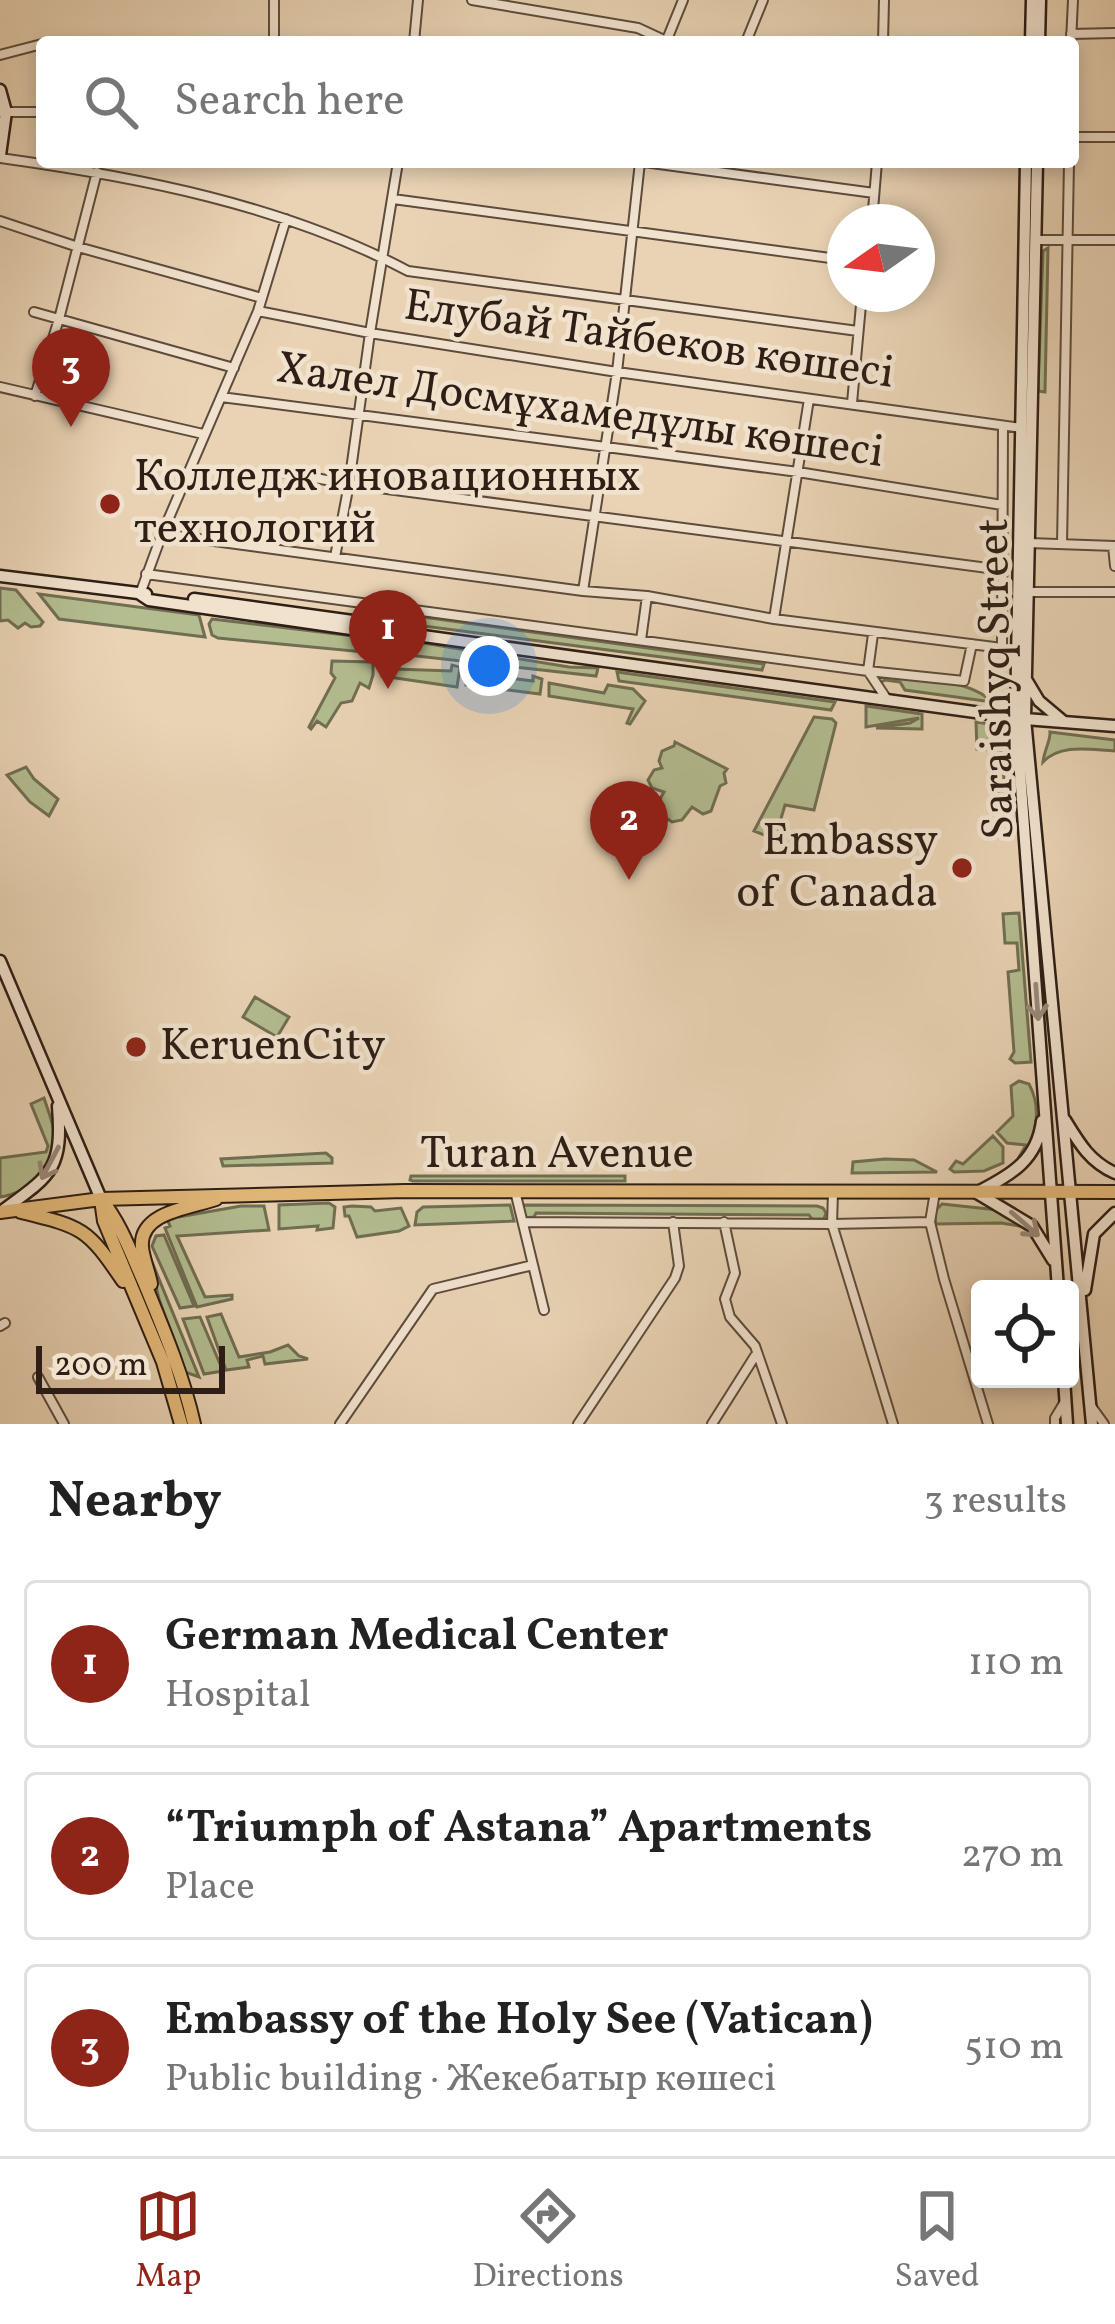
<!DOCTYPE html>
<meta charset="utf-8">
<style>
:root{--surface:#fff;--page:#f2f2f2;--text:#222;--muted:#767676;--line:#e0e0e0;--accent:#8f2418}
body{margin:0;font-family:Vollkorn,serif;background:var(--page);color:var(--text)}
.controls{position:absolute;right:36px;bottom:36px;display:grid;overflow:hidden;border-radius:12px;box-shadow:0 6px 18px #0003}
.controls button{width:108px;height:108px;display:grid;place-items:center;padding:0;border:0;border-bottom:3px solid var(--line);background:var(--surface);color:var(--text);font:60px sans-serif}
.compass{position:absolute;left:827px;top:204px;width:108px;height:108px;border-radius:50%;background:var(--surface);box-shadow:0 6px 18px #0003;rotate:256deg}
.scale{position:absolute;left:36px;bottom:30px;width:189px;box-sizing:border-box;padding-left:12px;border:6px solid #2e1e15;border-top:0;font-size:33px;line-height:42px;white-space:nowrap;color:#2e1e15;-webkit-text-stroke:9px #f1e2ce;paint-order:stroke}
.you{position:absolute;left:489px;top:666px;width:42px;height:42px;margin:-30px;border:9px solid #fff;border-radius:50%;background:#1a73e8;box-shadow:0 0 0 18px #1a73e833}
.badge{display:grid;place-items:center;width:78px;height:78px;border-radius:50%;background:var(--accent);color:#fff;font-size:39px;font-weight:700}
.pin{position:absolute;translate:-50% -99px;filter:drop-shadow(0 3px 6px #0008)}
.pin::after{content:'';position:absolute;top:63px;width:42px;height:36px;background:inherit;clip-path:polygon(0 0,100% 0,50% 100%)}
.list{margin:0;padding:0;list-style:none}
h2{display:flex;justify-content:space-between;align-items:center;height:156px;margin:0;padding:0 48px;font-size:51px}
h2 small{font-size:39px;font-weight:400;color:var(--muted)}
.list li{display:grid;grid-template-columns:78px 1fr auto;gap:36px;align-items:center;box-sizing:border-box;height:168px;margin:0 24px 24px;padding:0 24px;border:3px solid var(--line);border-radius:12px}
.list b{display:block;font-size:45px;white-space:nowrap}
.list p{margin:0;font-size:39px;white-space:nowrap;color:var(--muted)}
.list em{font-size:39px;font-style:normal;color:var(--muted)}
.icon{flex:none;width:66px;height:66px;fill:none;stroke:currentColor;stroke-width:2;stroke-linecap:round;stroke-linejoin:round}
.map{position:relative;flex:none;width:1115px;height:1424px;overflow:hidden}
.search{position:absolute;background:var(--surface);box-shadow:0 6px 18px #0003;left:36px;right:36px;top:36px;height:132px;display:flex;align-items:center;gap:30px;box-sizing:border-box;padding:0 42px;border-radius:12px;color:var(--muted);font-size:45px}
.sheet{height:732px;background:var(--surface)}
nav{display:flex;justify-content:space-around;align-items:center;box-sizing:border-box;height:168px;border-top:3px solid var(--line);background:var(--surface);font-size:33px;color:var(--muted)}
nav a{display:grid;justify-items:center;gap:6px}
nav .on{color:var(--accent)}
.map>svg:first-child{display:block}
.green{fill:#b3bd90;stroke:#706e52;stroke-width:3}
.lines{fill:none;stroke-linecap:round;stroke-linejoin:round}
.street-casing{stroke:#5d4b3d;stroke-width:12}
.secondary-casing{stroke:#2e1e15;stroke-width:15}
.primary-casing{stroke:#2e1e15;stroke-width:16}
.street{stroke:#f1e2ce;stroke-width:8}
.secondary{stroke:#f1e2ce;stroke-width:10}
.primary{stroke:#e4ba7a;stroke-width:12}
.oneway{stroke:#998a7b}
.poi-dot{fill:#8f2418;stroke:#f1e2ce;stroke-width:4.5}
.labels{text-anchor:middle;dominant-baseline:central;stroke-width:9;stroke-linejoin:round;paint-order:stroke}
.street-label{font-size:45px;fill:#2e1e15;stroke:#f1e2ce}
.poi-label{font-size:45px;fill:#2e1e15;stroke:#f1e2ce;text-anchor:start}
</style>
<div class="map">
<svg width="1115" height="1424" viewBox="0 0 1115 1424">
<rect width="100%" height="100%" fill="#e9d3b4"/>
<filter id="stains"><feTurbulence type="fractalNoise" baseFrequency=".00167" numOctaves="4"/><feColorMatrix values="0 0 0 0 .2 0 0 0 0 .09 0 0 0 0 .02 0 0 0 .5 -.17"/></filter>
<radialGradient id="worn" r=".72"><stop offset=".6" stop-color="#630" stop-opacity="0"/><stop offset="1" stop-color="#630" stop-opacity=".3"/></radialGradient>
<path class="green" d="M1048,248L1045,392L1038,391L1043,251Z
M0,588L16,590L43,622L40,626L31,627L25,623L18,628L8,620L0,621Z
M39,594L199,615L205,637L59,619Z
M379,611L764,664L762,670L377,620Z
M212,619L378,639L374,653L218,638L212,635L209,624Z
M393,638L569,667L598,668L596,676L390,653Z
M332,661L373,662V675L369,688L360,683L352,701L341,703L326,727L317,721L311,729L309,727L335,678L331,673Z
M389,662L395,669L451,671L452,665L460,667L457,687L382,676L385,663Z
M469,667H475L477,674L533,681V676L542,679L540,694L466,685Z
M617,672L835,702L831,710L619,681Z
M876,675C910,679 968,677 992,702L905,690L900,682L885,680L880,683Z
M549,683L604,693L608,685L633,689L645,701L630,724L627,723L633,709L549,696Z
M866,706L922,714V729L876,728L910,723L919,718L866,727Z
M814,717L832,719L836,723L814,810L785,805L775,839L754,831Z
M976,722L990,724L995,730L990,732L993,738L999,736L1002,740L995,747L1000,745L1007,802L1002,811L997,810L999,769L995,766L993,750L977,749Z
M1050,732L1115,740V751C1091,750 1061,743 1043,762C1044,751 1051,739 1050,732Z
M675,742L727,769L724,773L726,783L720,786L711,811L703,814L692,807L682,820L672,822L659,813L657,804L664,792L652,788L648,780L654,770L662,768L659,761L662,751L674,746Z
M26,767L34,779L58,799L49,816L30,802L7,775Z
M1019,913L1031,1062L1015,1063L1010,1059L1014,1052L1008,972L1019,970L1017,943H1005L1003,914Z
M255,997L289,1017L277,1037L243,1017Z
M1019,1081L1029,1084C1043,1110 1035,1136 1023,1160L1019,1157L1026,1145L1007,1143L997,1132L1013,1116L1011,1086Z
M44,1098C48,1111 54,1124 55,1137C56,1168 29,1193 0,1197V1158L46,1152L48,1146L31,1104Z
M993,1136L1003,1147V1163L984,1171L954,1172L950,1169L956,1161L963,1164Z
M326,1153L332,1158V1163L223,1166L221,1159Z
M885,1159L914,1160L937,1172L852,1173L853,1162Z
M411,1176H625V1181H413L410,1180Z
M329,1203L335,1207L333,1228L317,1230L318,1226L279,1229V1205Z
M942,1204L998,1210L1025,1227L1001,1223L936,1224L934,1212Z
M510,1205L514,1221L415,1225L417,1212L423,1207Z
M522,1205L817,1206L823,1208L826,1213L824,1219H812L809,1215L536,1213L534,1217L525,1218Z
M241,1206H264L269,1230L177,1236L205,1297L232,1295V1299L197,1307L165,1228L170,1226L167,1219Z
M352,1206L371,1207L375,1211L401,1208L409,1226L399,1231L357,1237L349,1216H345L344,1207Z
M164,1235L194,1306L180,1308L152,1246L156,1236Z
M147,1246L150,1257L199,1377L185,1372L159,1299Z
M221,1314L239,1357L270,1352L288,1345L299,1356L308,1359L265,1364L263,1356L247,1360L249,1367L226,1370L207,1317Z
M200,1317L223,1371L204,1374L183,1319Z"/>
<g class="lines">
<g class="street-casing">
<path id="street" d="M274,0V42
M472,0L638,28L666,41
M1071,34L1115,33
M414,42L418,0
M666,42L683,0
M746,42L763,0
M883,42L884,0
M1071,42L1073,0
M0,55L42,44
M0,112H42
M1073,137H1115
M0,158C138,177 284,205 408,271L858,331
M644,162L874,193
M393,199L845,260
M0,221L78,247L262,298
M872,222L877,162
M1035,240H1115
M258,311L370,333L617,372L1021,428
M34,312L234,368
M0,387L203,434
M35,396L59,319L97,172
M221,397L798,472L1002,505
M852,403L862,294
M281,472L349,484L1003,570
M162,534L583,591L647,596L774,619L1002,648L1003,426
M1029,543L1115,546
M1062,544L1069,162
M1113,546L1115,566
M335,557L349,484L370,333L398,162
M146,574L868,671L964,681L972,644
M583,591L617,372L640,162
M1028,592H1115
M140,594L162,534L258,311L286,219
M774,619L809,399
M873,634L868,671L886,698
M641,640L647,596
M515,1191L544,1310
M833,1192L832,1224L893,1424
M935,1192L930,1222L944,1279L988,1424
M523,1222L832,1224L930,1222
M724,1222L735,1273L725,1299L730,1317L755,1346L782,1424
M0,1326L5,1323
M38,1377L64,1424
M1091,1406L1104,1424
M340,1424L433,1289L533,1265
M578,1424L675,1278L679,1266L673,1222
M712,1424L755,1356
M1055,1424V1418L1064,1403"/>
</g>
<g class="secondary-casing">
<path id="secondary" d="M1031,42L1032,0
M1039,42L1040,0
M0,90L6,112L0,155
M1026,162L1016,718L1058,1289
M1037,162L1025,719L1092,1424
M0,576L146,594
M140,594L149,600L365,631H387L1025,719L1115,726
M194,599L367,623L377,627
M1027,681L1039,701L1064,722
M0,961L101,1199
M1065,1120C1079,1143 1090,1162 1115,1173
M978,1192C1011,1174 1037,1161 1042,1121
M977,1193L1032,1226L1053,1260
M2,1211C51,1175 63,1170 58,1106
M1085,1290L1094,1234L1115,1213
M1064,1379L1067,1424"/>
</g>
<g class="primary-casing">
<path id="primary" d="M101,1199C121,1224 131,1253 144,1282C163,1328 183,1375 194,1424
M101,1200L104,1221L163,1362L181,1424
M0,1212L101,1199L405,1191L1115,1192
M21,1212C83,1227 87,1228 123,1281
M151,1284C149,1272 143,1259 142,1247C139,1212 190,1208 216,1199"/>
</g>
<use href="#street" class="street"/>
<use href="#secondary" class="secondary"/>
<use href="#primary" class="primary"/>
</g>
<defs><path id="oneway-shaft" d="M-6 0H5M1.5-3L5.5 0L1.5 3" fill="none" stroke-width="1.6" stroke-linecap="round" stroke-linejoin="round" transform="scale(3)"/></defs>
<g class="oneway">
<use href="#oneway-shaft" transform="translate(1037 1002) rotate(86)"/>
<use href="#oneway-shaft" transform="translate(50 1163) rotate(118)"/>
<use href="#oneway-shaft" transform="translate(1025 1224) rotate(41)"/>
</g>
<g class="poi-dot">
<circle cx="110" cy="504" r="12"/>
<circle cx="962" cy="868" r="12"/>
<circle cx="136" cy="1047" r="12"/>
</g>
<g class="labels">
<g class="street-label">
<text transform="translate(649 341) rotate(8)">Елубай Тайбеков көшесі</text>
<text transform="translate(580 412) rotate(8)">Халел Досмұхамедұлы көшесі</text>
<text transform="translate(998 679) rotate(-91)">Saraishyq Street</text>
<text x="557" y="1155">Turan Avenue</text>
</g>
<g class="poi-label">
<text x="134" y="478">Колледж иновационных<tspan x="134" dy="52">технологий</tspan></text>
<text x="938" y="842" text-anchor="end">Embassy<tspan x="938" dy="52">of Canada</tspan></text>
<text x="160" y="1047">KeruenCity</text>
</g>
</g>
<rect width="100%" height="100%" filter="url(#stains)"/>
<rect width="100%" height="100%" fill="url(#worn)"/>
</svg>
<div class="controls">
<button><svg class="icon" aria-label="locate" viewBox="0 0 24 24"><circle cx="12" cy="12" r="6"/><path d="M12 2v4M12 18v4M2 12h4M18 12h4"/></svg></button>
</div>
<svg class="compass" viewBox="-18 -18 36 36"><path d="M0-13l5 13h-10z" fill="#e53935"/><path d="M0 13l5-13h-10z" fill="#767676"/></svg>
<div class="scale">200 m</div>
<div class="you"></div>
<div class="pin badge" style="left:388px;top:689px">1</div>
<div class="pin badge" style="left:629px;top:880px">2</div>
<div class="pin badge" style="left:71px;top:427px">3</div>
<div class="search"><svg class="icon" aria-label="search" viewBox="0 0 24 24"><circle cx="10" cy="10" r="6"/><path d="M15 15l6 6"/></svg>Search here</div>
</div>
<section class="sheet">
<h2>Nearby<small>3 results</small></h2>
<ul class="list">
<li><span class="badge">1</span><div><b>German Medical Center</b><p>Hospital</p></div><em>110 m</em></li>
<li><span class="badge">2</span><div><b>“Triumph of Astana” Apartments</b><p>Place</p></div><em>270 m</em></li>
<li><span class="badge">3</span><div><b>Embassy of the Holy See (Vatican)</b><p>Public building · Жекебатыр көшесі</p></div><em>510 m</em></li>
</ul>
</section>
<nav>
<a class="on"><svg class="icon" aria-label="map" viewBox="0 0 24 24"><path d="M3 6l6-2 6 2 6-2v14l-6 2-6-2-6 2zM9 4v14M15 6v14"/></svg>Map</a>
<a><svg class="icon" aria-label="directions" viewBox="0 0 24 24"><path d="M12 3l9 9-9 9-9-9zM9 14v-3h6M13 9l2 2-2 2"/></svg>Directions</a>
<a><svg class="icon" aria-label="saved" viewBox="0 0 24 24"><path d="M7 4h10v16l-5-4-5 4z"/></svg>Saved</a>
</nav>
